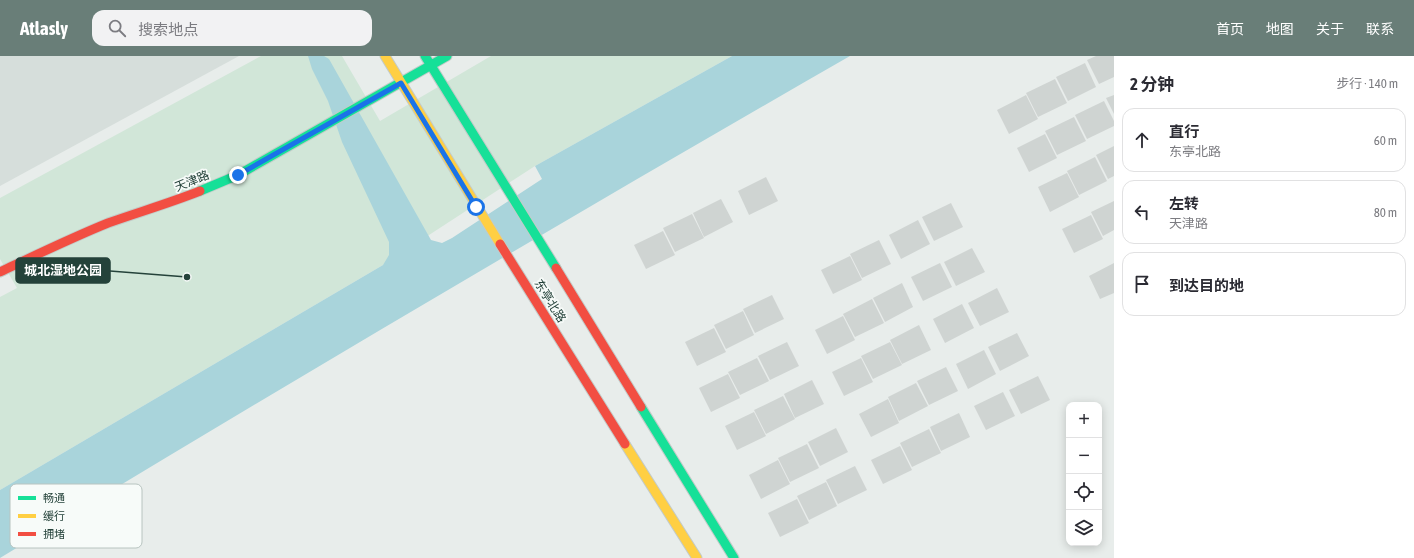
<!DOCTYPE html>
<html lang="zh">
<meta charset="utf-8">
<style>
:root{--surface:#fff;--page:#f2f2f3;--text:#2b2b33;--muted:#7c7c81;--line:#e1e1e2;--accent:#697e78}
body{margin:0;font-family:"Asap Condensed","Noto Sans SC",sans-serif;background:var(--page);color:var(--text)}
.controls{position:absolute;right:12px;bottom:12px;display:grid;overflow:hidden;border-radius:8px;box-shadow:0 2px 10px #0003}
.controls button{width:36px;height:36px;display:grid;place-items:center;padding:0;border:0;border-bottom:1px solid var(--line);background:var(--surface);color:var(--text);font:20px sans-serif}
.stop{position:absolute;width:12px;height:12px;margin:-9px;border:3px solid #1a73e8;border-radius:50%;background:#fff}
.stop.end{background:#1a73e8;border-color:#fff;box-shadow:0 1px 4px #0008}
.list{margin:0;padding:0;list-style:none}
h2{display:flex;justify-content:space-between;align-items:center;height:52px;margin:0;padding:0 16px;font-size:17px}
h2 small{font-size:13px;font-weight:400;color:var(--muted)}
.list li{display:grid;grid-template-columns:26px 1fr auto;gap:12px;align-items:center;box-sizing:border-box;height:64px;margin:0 8px 8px;padding:0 8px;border:1px solid var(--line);border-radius:12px}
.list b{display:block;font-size:15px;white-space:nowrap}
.list p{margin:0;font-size:13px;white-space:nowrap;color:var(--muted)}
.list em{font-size:13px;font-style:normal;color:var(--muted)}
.icon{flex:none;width:22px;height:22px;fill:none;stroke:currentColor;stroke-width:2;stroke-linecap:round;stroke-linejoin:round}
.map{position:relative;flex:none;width:1114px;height:502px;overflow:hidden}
header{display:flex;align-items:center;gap:24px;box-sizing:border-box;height:56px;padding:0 20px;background:var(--accent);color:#fff}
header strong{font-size:19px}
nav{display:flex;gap:22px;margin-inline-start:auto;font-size:14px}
.search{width:280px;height:36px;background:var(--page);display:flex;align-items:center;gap:10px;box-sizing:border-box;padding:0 14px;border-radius:12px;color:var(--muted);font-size:15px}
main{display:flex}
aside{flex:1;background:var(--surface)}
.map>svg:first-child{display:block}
.built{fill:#d6dedb}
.green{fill:#d1e6d8}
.water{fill:#a9d4db}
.building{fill:#cfd4d2}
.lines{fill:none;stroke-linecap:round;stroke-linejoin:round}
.fast-casing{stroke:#c3cbc8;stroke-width:11}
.slow-casing{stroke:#c3cbc8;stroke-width:11}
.jam-casing{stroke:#c3cbc8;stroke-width:11}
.fast{stroke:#16e098;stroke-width:9}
.slow{stroke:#ffcf43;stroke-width:9}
.jam{stroke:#f24e42;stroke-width:9}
.route{stroke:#1a73e8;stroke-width:5}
.labels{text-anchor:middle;stroke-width:3.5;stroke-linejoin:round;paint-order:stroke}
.street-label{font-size:12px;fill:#24423a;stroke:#f7fbf9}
.key{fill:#f7fbf9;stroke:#b8c4c0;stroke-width:1}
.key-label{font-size:11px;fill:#24423a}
.leader{fill:none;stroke:#24423a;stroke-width:1.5}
.callout-dot{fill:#24423a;stroke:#f7fbf9;stroke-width:1.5}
.callout{fill:#24423a;stroke:#24423a;stroke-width:1.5}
.callout-label{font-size:13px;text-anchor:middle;font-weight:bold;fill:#fff}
</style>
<header>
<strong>Atlasly</strong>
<div class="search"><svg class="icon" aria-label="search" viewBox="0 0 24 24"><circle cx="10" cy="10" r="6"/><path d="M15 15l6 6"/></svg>搜索地点</div>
<nav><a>首页</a><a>地图</a><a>关于</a><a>联系</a></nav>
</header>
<main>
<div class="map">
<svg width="1114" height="502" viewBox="0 0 1114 502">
<rect width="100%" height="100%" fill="#e8edeb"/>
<!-- built -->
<polygon class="built" points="0,0 239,0 0,130"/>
<!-- green -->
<polygon class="green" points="261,0 342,0 380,65 491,0 732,0 535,110 383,209 0,434 0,241 17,232 0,203 0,142"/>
<!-- water -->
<path class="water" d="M 308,0 L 324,0 L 329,3 L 431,184 L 442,187 L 452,182 L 542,123 L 535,110 L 732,0 L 850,0 C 565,164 281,331 0,502 L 0,434 L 383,209 L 389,199 L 389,186 L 342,86 L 328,45 L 312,13 Z"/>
<!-- building -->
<g class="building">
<polygon points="1096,0 1114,0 1114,21 1099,28 1087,4"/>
<polygon points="1085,7 1096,31 1068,45 1056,21"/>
<polygon points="1055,23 1067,47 1038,61 1026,37"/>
<polygon points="1026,39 1038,63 1009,78 997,54"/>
<polygon points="1114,39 1114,58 1106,42"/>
<polygon points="1104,45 1114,65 1114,70 1087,83 1075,59"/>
<polygon points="1074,61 1086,85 1057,99 1045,75"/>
<polygon points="1045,78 1057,102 1029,116 1017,92"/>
<polygon points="1114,90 1114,120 1108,123 1096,99"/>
<polygon points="1095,101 1107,125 1079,139 1067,115"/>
<polygon points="1067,117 1079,141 1050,156 1038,131"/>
<polygon points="766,121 778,145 749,159 738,135"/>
<polygon points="721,143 733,166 704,181 693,157"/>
<polygon points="1114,145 1114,174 1103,180 1091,156"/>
<polygon points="951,147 963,171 934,185 922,161"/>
<polygon points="692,158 704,182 675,196 663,172"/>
<polygon points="1091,159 1103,183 1074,197 1062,173"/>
<polygon points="918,164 930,188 901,203 889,179"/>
<polygon points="663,175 675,199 646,213 634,189"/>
<polygon points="879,184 891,208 862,222 850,198"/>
<polygon points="972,192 985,216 956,230 944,206"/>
<polygon points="850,200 862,224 833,238 821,214"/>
<polygon points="940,207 952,231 923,245 911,221"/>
<polygon points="1114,207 1114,237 1100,243 1089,220"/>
<polygon points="902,227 913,251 885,266 873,242"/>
<polygon points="997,232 1009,256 980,270 968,247"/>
<polygon points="772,239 784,263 755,277 743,253"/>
<polygon points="872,243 884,267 855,281 843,258"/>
<polygon points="962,248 974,272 945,287 933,263"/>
<polygon points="743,255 754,279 726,293 714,269"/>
<polygon points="843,260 855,284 827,298 815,274"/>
<polygon points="919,269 931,294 902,308 890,284"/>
<polygon points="714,272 726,296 697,310 685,286"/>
<polygon points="1017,277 1029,300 1000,315 988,291"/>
<polygon points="787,286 799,310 770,324 758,300"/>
<polygon points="890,286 902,309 873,323 861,300"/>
<polygon points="984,294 996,318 968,333 956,308"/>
<polygon points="757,302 769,325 740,339 728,316"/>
<polygon points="861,302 873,326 844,340 832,316"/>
<polygon points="946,311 958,335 929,349 917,325"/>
<polygon points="728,318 740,342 711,356 699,332"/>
<polygon points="1038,320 1050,344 1021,358 1009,334"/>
<polygon points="812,324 824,348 795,362 784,338"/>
<polygon points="916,327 928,350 899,365 888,341"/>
<polygon points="1003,336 1015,360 986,374 974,350"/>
<polygon points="783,340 795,363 766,378 754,354"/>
<polygon points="888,343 899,367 871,381 859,358"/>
<polygon points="754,356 766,380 737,394 725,370"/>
<polygon points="959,357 970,381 941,395 930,371"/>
<polygon points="836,372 848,396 820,410 808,386"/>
<polygon points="929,373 941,397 912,411 900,387"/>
<polygon points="807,388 819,412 790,426 778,402"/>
<polygon points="900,390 912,414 883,428 871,404"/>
<polygon points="778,404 790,428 761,443 749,419"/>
<polygon points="855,410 867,434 838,448 826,424"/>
<polygon points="826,426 837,450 809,464 797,440"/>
<polygon points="797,443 809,467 780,481 768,457"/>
</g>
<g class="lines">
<defs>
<g id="fast">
<polyline points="425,0 556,212"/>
<polyline points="200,135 238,119 447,0"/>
<polyline points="641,351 734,502"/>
</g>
<g id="slow">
<polyline points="385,0 500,188"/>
<polyline points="625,388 697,502"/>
</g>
<g id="jam">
<polyline points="500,188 625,388"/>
<polyline points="556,212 641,351"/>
<path d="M 0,216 C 36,199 71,182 108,167 C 139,156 170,147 200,135"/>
</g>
</defs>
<!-- fast casing -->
<use href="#fast" class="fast-casing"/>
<!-- slow casing -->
<use href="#slow" class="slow-casing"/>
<!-- jam casing -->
<use href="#jam" class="jam-casing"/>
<!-- fast -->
<use href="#fast" class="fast"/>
<!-- slow -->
<use href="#slow" class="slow"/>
<!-- jam -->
<use href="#jam" class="jam"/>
</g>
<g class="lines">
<!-- route -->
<polyline class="route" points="238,119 401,27 476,151"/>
</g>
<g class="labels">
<!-- street labels -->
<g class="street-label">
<text transform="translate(192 125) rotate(-22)" y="4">天津路</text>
<text transform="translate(550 245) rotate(58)" y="4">东亭北路</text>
</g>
</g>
<!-- legend -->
<rect x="10" y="428" width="132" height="64" rx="6" class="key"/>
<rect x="18" y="440" width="18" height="4" fill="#16e098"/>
<rect x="18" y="458" width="18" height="4" fill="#ffcf43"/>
<rect x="18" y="476" width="18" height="4" fill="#f24e42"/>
<g class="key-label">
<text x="43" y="446">畅通</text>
<text x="43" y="464">缓行</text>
<text x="43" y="482">拥堵</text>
</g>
<!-- callouts -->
<path class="leader" d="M187 221L110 215"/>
<circle class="callout-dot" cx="187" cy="221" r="4"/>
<rect class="callout" x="16" y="202" width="94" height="25" rx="4"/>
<g class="callout-label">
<text x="63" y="219">城北湿地公园</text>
</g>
</svg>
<div class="controls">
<button>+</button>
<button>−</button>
<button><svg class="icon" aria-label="locate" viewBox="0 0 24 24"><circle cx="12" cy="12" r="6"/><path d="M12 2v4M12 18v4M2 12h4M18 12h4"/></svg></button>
<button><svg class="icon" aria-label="layers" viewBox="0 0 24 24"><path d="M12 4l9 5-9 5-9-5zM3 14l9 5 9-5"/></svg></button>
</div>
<div class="stop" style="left:476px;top:151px"></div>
<div class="stop end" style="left:238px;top:119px"></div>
</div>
<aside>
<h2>2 分钟<small>步行 · 140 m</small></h2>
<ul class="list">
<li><svg class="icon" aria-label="ahead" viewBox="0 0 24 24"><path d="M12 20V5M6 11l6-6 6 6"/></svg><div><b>直行</b><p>东亭北路</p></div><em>60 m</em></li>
<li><svg class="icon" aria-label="left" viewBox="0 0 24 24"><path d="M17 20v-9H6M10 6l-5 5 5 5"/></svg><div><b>左转</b><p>天津路</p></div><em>80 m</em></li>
<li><svg class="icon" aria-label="arrive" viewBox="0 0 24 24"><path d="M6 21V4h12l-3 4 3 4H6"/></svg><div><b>到达目的地</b></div></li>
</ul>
</aside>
</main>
